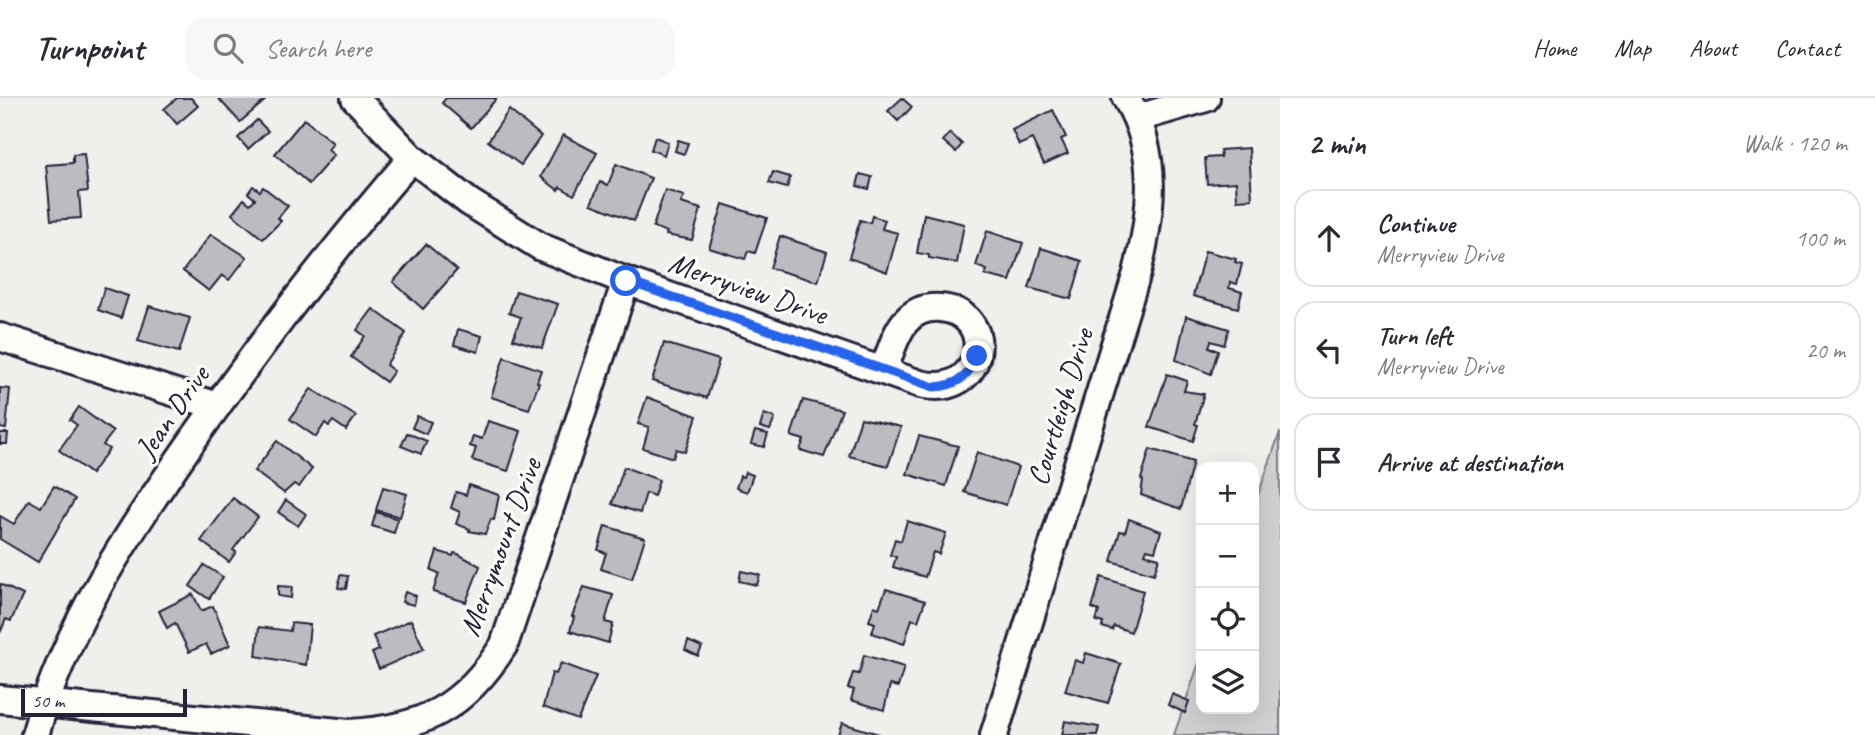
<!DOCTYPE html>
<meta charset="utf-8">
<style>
:root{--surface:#fff;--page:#f7f7f7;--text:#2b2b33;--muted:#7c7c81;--line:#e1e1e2}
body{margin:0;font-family:Caveat,sans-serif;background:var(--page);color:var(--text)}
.controls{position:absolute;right:21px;bottom:21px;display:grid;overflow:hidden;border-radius:14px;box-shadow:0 7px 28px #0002}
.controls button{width:63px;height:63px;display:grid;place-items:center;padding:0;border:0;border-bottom:2px solid var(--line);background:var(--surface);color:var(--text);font:35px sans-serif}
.scale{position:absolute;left:21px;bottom:18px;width:166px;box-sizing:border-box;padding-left:7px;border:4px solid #22223b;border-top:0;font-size:19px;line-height:24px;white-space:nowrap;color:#22223b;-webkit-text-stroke:5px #fdfcf7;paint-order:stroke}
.stop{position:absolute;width:21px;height:21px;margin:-16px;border:5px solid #2563eb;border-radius:50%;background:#fff}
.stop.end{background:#2563eb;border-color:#fff;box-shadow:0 2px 7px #0008}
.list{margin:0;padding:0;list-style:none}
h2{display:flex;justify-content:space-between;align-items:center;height:91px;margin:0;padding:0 28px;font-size:30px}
h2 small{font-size:23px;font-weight:400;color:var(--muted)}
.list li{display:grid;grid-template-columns:46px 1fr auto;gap:21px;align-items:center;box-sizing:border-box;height:98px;margin:0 14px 14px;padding:0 14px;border:2px solid var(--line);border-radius:21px}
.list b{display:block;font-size:26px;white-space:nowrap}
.list p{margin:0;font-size:23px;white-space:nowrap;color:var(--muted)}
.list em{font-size:23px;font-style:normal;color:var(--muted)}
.icon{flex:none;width:38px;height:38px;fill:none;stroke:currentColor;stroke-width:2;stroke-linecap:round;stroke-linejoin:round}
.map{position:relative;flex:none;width:1280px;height:637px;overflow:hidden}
header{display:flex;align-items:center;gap:42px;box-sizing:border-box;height:98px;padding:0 35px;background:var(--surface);border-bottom:2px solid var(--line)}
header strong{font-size:33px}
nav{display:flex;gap:38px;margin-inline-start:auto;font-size:24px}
.search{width:490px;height:63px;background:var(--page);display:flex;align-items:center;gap:18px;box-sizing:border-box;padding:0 24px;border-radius:21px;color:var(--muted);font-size:26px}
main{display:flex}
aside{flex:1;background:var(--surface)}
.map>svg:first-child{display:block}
.green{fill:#d2d1d1;stroke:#7a7a86;stroke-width:2}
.building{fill:#bcbcc0;stroke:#22223b;stroke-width:2}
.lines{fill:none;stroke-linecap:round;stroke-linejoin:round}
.minor-casing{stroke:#22223b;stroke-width:32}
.minor{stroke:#fdfcf7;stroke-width:26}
.route{stroke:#2563eb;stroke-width:9}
.labels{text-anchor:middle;stroke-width:6;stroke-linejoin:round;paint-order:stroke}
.street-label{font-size:30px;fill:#22223b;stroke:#fdfcf7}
</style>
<header>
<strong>Turnpoint</strong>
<div class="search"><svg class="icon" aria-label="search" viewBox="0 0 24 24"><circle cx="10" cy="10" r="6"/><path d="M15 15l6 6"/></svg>Search here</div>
<nav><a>Home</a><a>Map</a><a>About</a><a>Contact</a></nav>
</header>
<main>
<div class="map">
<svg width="1280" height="637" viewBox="0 0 1280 637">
<rect width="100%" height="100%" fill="#f0efec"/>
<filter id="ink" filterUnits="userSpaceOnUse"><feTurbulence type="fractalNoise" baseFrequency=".0143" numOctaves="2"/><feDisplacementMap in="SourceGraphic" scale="14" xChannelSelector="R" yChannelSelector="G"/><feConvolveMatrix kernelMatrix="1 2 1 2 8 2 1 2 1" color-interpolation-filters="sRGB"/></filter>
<g filter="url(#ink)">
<!-- green -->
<polygon class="green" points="1280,334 1280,637 1174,637 1201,559 1201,611 1254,611 1254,409"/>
<!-- building -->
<g class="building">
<polygon points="177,0 191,0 198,8 177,26 164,11"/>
<polygon points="218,0 268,0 240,24"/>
<polygon points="446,0 497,0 471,30 442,5"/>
<polygon points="902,0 912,9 898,23 888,13"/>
<polygon points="509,12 541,38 521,67 488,43"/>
<polygon points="1053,12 1066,39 1061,41 1068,55 1044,66 1032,41 1019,47 1012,32"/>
<polygon points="304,21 333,45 328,52 334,57 309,86 275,56"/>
<polygon points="257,22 268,33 248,51 238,40"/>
<polygon points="950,35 962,46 956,54 943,43"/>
<polygon points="563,37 597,55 574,97 560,89 558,92 541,79"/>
<polygon points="655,39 668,44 664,57 651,52"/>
<polygon points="678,42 688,45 684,56 675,53"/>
<polygon points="1249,50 1252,101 1237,102 1236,84 1207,86 1205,60 1221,59 1220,52"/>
<polygon points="84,56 88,93 79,94 81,120 51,122 46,67 73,65 73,57"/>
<polygon points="616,66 651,80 634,123 591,106 600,84 608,87"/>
<polygon points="773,74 790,79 787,90 769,85"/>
<polygon points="860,76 872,79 869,91 857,88"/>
<polygon points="253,88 260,93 263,89 288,108 278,120 281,123 263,141 232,116 244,101 250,106 255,101 248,95"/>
<polygon points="665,92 684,98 681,105 701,111 692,142 666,137 667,134 653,129"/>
<polygon points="723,106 767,120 755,155 748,153 745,161 709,150"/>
<polygon points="924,116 964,126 957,165 929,160 929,157 917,155"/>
<polygon points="872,118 885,122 882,131 898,135 887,174 849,160 860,122 870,125"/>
<polygon points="987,133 1023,145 1010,183 985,177 987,172 976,168"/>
<polygon points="211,136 247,159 229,182 222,177 209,193 183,173"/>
<polygon points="780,138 827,154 818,184 770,170"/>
<polygon points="426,146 457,172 423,211 393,184"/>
<polygon points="1041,150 1082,163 1071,201 1029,190"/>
<polygon points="1205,153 1236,161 1235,164 1242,166 1237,186 1230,184 1229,190 1242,194 1238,210 1193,198"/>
<polygon points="104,190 128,198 121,220 98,212"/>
<polygon points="516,193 558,206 542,250 513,241 521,219 509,215"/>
<polygon points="149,208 190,220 179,254 138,243"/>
<polygon points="373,211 406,235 386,267 394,273 386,284 351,259 365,238 357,232"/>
<polygon points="1186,218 1229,231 1224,247 1211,243 1209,249 1218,253 1211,276 1176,262"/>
<polygon points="458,231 482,238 478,254 454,247"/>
<polygon points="664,245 719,262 707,300 652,283"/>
<polygon points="504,259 541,272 537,284 539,285 529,311 491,299"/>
<polygon points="1167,276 1187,283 1184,293 1204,296 1195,326 1198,327 1193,343 1149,329"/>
<polygon points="0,290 10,291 6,331 0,330"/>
<polygon points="311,291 356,318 346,332 333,323 329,328 325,325 316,339 290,321"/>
<polygon points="647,299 697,318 685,354 676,351 673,360 643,350 649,329 638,326"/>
<polygon points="803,302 842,312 824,359 800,352 804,342 791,338"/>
<polygon points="79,309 113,334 103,347 109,351 91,376 59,352 77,327 70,322"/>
<polygon points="764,316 775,320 770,332 760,329"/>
<polygon points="417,318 431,324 426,336 412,330"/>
<polygon points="861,320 901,329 888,368 849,358"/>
<polygon points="488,323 521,333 508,373 472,362 476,350 470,348 473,338 482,341"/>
<polygon points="755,333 768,336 764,349 751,346"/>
<polygon points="0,335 8,335 7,346 0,346"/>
<polygon points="407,335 427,343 421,356 401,348"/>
<polygon points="919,338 958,348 946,388 907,376"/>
<polygon points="277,343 312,371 299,389 294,386 284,395 254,373"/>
<polygon points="1150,351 1193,364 1181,411 1141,397 1143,382 1141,381"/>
<polygon points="977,354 1018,369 1006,407 964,394"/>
<polygon points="624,369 659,382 654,398 646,395 640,415 612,406"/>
<polygon points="745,374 753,377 747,394 736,390 740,378 743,379"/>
<polygon points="469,387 499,397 494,422 491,421 485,436 469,433 470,431 456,426 460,414 451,410 456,394 466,397"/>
<polygon points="54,388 75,401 38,464 0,441 0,418 14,426 29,402 41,409"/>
<polygon points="383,389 407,396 400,419 376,412"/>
<polygon points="233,400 258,419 233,452 236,454 229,464 201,443"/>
<polygon points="286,402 306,416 298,428 278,414"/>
<polygon points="376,414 398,421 394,435 372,428"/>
<polygon points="1129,421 1161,433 1155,453 1147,451 1145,456 1159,460 1154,476 1111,463 1120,433 1125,434"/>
<polygon points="907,423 946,435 939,456 933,454 925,479 893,469 896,459 890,457 895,441 901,443"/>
<polygon points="605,428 645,440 632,481 601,471 606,455 598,452"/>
<polygon points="437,453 453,458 454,455 458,456 480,468 466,504 433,494 439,475 431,472"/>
<polygon points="204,467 223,479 209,501 190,488"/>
<polygon points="741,473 760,477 757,487 739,483"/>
<polygon points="340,477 348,478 346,491 338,490"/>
<polygon points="1101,479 1143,493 1131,534 1114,528 1112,532 1102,529 1103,525 1096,523 1099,513 1092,510"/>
<polygon points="0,486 23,497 11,523 6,521 0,535"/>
<polygon points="278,488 292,489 291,500 278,498"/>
<polygon points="584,489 613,497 605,524 613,526 608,545 570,533 574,519 572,518"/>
<polygon points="886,491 925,503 918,523 912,521 904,546 872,535 875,525 869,523 874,508 879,510"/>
<polygon points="405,494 416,498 414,507 402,504"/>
<polygon points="193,496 201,513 213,508 230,547 211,556 206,546 189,554 175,525 167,530 159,513"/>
<polygon points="411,522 424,551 379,571 372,555 379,552 373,538"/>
<polygon points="291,525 310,527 306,567 256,558 259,529 290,533"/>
<polygon points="688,543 702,549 698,558 685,552"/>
<polygon points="1086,555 1121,566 1108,605 1065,593 1075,562 1083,565"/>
<polygon points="864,557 904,569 898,589 890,587 884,612 851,602 854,592 848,590 853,575 859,576"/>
<polygon points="561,565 596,578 578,622 543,609 552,575 556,576"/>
<polygon points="1172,596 1189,603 1185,615 1168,607"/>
<polygon points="1065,623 1099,629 1097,637 1062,637"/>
<polygon points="842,625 882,637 838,637"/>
</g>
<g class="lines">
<defs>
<g id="minor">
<path d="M 355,0 L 412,60 L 469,104 L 541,149 L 626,183 L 920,286 C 987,302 998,214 940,210 C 927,209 915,213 906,223 C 895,235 890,257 883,272"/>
<polyline points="1138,20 1206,0"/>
<polyline points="0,239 217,308"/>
<path d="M 0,601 L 349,635 C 423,631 464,610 504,547 L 626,183"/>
<path d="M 35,637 C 67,524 131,431 197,336 C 265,240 335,148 412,60"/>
<path d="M 994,637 L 1137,175 C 1152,115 1160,56 1126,0"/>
</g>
</defs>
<!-- minor casing -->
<use href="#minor" class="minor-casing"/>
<!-- minor -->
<use href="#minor" class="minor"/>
</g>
</g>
<g class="lines" filter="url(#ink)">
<!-- route -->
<path class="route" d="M 626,183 L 934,289 C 956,288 969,279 977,258"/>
</g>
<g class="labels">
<!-- street labels -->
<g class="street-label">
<text transform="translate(748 190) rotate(19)" y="10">Merryview Drive</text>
<text transform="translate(1060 309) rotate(-73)" y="10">Courtleigh Drive</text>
<text transform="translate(172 314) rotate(-55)" y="10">Jean Drive</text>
<text transform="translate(500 449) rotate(-70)" y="10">Merrymount Drive</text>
</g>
</g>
</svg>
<div class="controls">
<button>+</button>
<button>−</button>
<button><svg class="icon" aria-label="locate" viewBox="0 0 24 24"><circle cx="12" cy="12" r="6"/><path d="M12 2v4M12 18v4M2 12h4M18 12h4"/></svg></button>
<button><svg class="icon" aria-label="layers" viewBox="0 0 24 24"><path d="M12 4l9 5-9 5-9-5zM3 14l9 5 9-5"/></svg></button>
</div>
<div class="scale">50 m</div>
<div class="stop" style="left:626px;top:183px"></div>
<div class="stop end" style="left:977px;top:258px"></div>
</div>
<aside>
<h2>2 min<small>Walk · 120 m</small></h2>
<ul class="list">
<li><svg class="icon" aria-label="ahead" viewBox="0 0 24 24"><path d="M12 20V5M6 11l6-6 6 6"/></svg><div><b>Continue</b><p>Merryview Drive</p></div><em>100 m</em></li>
<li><svg class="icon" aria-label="left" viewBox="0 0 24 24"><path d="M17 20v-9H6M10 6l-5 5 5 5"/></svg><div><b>Turn left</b><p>Merryview Drive</p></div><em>20 m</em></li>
<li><svg class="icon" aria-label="arrive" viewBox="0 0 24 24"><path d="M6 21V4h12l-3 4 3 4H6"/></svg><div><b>Arrive at destination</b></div></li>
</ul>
</aside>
</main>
